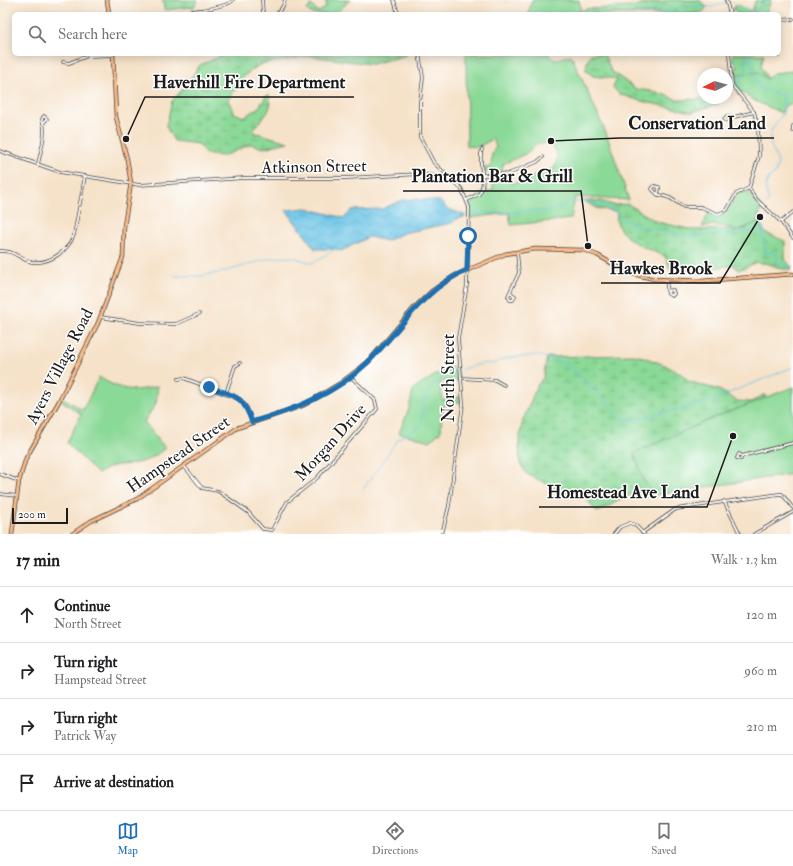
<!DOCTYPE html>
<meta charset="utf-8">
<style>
:root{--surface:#fff;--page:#f2f2f2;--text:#202124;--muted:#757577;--line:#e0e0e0;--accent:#1f6fb2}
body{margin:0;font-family:"IM FELL Double Pica",serif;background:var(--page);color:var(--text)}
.compass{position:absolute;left:697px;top:68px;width:36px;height:36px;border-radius:50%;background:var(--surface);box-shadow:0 2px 10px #0003;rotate:265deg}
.scale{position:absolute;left:12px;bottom:10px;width:56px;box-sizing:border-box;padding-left:4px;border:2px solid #1c1c1c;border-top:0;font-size:11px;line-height:14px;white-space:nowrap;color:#1c1c1c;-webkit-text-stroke:3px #fff;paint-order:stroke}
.stop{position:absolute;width:12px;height:12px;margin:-9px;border:3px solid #1f6fb2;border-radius:50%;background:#fff}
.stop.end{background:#1f6fb2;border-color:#fff;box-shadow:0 1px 4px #0008}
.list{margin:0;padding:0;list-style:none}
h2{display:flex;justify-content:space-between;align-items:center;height:52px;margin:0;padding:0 16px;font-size:17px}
h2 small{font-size:13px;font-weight:400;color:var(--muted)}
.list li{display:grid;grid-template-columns:26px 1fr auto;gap:12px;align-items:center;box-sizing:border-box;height:56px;padding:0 16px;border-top:1px solid var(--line)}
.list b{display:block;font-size:15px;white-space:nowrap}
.list p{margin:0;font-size:13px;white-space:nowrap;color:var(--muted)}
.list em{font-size:13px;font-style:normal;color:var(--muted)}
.icon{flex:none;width:22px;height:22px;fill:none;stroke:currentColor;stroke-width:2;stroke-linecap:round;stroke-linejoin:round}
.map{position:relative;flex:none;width:793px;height:534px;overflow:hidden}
.search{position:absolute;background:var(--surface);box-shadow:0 2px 10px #0003;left:12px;right:12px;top:12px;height:44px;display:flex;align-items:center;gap:10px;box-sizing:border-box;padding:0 14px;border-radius:6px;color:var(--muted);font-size:15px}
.sheet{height:276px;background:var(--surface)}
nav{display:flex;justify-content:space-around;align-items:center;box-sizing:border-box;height:56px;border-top:1px solid var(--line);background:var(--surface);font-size:11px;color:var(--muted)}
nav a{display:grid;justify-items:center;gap:2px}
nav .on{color:var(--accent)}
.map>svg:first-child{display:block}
.wetland{fill:url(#wetland-marsh);stroke:#547a5a}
.park{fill:#8bd997;stroke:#547a5a}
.water{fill:url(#water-waves);stroke:#427080}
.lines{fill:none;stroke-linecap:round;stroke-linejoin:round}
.stream{stroke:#67c3e5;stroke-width:1}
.minor-casing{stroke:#3d3a36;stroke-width:3.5}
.major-casing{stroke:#3d3a36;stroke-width:4.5}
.minor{stroke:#fff;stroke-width:2}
.major{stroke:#fabc8b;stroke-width:3}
.route{stroke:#1f6fb2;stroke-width:5}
.labels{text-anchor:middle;stroke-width:3;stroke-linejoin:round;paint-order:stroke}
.street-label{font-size:17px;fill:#1c1c1c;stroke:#fff}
.leader{fill:none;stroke:#1c1c1c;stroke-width:1.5}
.callout-dot{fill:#1c1c1c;stroke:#fff;stroke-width:1.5}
.callout-label{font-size:18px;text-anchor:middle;font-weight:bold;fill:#1c1c1c;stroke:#fff;stroke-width:3;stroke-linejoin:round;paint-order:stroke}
</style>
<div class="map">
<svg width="793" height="534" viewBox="0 0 793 534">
<defs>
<pattern id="wetland-marsh" width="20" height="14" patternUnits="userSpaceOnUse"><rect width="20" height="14" fill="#8bd997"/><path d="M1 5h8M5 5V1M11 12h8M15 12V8" fill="none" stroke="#77ba82"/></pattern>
<pattern id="water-waves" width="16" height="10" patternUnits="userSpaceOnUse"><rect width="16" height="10" fill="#67c3e5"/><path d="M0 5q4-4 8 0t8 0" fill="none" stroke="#59a7c4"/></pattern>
</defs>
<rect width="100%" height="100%" fill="#fff"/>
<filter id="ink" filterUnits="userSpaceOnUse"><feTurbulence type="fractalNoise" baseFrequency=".025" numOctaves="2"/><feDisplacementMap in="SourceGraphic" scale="8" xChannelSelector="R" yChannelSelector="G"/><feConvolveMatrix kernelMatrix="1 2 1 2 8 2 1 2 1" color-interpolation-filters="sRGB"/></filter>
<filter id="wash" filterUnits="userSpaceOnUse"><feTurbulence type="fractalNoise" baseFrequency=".012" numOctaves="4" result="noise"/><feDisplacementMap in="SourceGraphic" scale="16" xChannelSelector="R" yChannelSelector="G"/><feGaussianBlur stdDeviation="0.9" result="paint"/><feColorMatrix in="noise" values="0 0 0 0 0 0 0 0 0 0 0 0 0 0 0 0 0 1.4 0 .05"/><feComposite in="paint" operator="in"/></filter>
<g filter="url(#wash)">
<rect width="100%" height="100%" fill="#f6e2c9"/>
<!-- wetland -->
<g class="wetland">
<polygon points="163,0 198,0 194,7 164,10"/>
<polygon points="326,0 350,0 336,14 312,14 307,10 311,5 319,12 326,7"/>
<polygon points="669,0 699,0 707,7 701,14 575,14 586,9 631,7"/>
<polygon points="759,0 762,3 763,0 771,0 767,13 738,14 733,10 734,7 738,5 752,12 755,1"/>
<path d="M 226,54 L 406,54 L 407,55 L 371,64 L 310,56 L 261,64 L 245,75 L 228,100 L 234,113 L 244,117 L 259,107 L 266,96 L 269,95 C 275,114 259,117 253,132 L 288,142 L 263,148 L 251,144 L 224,156 L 206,154 L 199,144 L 174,141 L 166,126 L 172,101 L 182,90 L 200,65 Z"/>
<polygon points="591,54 604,54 611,71 636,89 657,92 678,100 721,98 718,104 692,112 641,101 619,94 613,87 617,79 593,76 586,70 587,62"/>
<path d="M 732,54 L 764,54 L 761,67 L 769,81 L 756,100 L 753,100 C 746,92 730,92 733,77 C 734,72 737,70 737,65 L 733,61 Z"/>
<path d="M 584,201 L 601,201 L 613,205 L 628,204 L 657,222 L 693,230 L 744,229 L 759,219 L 765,233 L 785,241 L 785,259 L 792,269 C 778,270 780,267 769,264 C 764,262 760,264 756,262 L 749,266 L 738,270 L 734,265 L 701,270 L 699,273 L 670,268 L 665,256 C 652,252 622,239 618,225 C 616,221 617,216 617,212 L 596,208 Z"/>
<polygon points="633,355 643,357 665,365 681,374 690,382 719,390 737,401 751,402 765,394 764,401 665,488 632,494 597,512 585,497 561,496 557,489 527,474 520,464 519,442 523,420 537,386 543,378 547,357"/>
</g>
<!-- park -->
<g class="park">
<polygon points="532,0 579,0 581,9 574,14 528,14"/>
<path d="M 466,54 L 549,54 L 554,60 L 571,55 L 606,133 L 629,200 L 575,197 L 571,219 L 511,225 L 509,213 L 470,218 L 470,201 L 479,196 L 483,191 L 493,191 L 493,176 L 509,176 L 512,184 C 526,179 539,173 554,169 C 559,158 559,149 547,143 L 538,144 L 525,154 L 503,164 L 502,172 L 483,172 L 483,168 L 491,167 L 492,154 L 496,147 L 493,139 L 478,147 L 467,146 Z"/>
<path d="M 793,71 L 793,103 L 785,106 L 781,113 C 764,104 737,97 732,76 L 758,72 L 767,79 L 773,73 Z"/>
<path d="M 748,191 L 762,207 C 757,212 760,219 756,223 L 734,232 L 733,228 L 714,225 L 702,227 L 709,212 C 728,223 729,204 737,194 Z"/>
<polygon points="457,366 459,380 440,382 443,401 449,398 461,397 461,402 451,402 442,407 441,431 430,441 399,433 409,409 413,390 443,370"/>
<path d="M 99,377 C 119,390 135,393 158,386 L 156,403 L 144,422 L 165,448 C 158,454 150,460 140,462 C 122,467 115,461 98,474 L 67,443 L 81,414 L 62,401 L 63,398 L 83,410 Z"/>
<polygon points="793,387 793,474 653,495 643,479 634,453 711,419"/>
</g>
<!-- water -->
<polygon class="water" points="415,199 440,201 448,209 465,215 465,217 456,219 452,223 403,233 386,241 369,237 341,251 336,249 315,249 286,210 306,208 344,218 352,210 382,209 403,200"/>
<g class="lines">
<!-- stream -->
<g class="stream">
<polyline points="733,3 754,12"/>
<polyline points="636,14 694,6 712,7 725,3"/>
<polyline points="752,14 762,6 765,0"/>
<polyline points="750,54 752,68 761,89 784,95 783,114 773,127 770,135 771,145 778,162 775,174 769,177 765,187 769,201 765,205"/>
<polyline points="735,86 746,71 746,57 750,56"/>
<polyline points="762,208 760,217 766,253 777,253 778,265 793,266"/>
<polyline points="471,214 554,210 567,203 584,201 609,207 617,212 621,218 634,225 687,236 712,235 763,230"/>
<polyline points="175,276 201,276 227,271 270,258 293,257 312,263 337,248"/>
<polyline points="462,369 485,363 493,364 507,358 537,355 566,363 626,421 702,404 793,367"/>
<path d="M 362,491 L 398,439 L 422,425 C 421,398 431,376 458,370"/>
</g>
</g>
</g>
<g filter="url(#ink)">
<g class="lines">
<defs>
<g id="minor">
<polyline points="262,0 263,14"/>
<polyline points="394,0 398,14"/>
<polyline points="726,0 730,14"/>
<path d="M 160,14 C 173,13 228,9 233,0"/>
<polyline points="277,14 283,6 285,0"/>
<polyline points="779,22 781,20 793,19"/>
<polyline points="419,54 423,77 420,102 420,137 434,163 461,188 469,207 467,285 458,338 463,404 449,506 442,534"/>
<polyline points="729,54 732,85 754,112 758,126 759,156 749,188 756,199 781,222 793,238"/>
<polyline points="773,54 778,56 780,53 779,51"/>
<polyline points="63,62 69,63 87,56 113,55"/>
<polyline points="730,118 728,121 724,119 727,116 730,118 754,112"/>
<polyline points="793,126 793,131"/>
<polyline points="0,151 60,172 139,185 244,178 346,178 420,174 448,178"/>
<path d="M 38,164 C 41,149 47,133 42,119 L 44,116 L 47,119 L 44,122"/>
<polyline points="482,175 508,174 537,162 543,157"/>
<polyline points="658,195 659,187 654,186 652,189 657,194 670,198 684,207 701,207 718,214 727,210 736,194 749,188"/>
<path d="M 467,200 L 479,194 C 488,182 477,163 482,149"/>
<polyline points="781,222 793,212"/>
<path d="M 0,251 C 15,250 20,260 32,262 C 50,264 68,251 74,235 L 85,176"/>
<polyline points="666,280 668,294 672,296 674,294 673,290 667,291"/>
<polyline points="510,292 515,296 513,300 510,300 508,296 518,275 519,273 517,252"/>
<polyline points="100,317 140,323 176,324 199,314"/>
<polyline points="461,378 495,380 504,385"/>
<polyline points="178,379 184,378 241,400 247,408 252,422"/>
<polyline points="226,393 235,366 240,363"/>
<polyline points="742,456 741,459 737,458 739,454 742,456 793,443"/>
<polyline points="184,466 202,488 218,491 248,512 263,529 272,530 287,502 317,478 377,409 375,400 350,376"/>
<polyline points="0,474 19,481"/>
<polyline points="0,494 17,496"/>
<polyline points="724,501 740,534"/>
<polyline points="642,533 676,509 779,494 782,494 793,508"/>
<polyline points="614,534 620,527 630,523 635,525 644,534"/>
<polyline points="754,534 793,512"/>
</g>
<g id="major">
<polyline points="107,0 109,14"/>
<polyline points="12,534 19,481 26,458 58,403 98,323 123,257 124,226 131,183 127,159 116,117 113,54"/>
<polyline points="72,534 91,521 137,499 237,428 304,405 339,384 368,362 414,308 433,290 454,276 505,254 535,249 583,250 597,255 629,273 654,279 702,281 793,274"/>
</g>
</defs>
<!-- minor casing -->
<use href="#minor" class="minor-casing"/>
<!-- major casing -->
<use href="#major" class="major-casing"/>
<!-- minor -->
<use href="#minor" class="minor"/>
<!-- major -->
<use href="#major" class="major"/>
</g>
</g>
<g class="lines" filter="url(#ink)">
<!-- route -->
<path class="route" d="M 209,387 C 235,396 242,394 252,422 C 293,410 336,394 367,363 C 402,329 421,290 467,270 L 468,236"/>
</g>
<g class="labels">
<!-- street labels -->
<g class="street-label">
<text transform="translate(314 166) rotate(-1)" y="6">Atkinson Street</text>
<text transform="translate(59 366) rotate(-63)" y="6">Ayers Village Road</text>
<text transform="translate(448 378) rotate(-90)" y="6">North Street</text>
<text transform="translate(330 442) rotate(-48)" y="6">Morgan Drive</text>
<text transform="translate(178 454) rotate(-35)" y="6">Hampstead Street</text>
</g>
</g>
<!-- callouts -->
<path class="leader" d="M126 139L145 97H354M551 141L620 138H774M588 246L581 191H403M760 217L720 283H601M733 436L707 507H539"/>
<g class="callout-dot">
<circle cx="126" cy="139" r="4"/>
<circle cx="551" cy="141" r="4"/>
<circle cx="588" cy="246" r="4"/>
<circle cx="760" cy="217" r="4"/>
<circle cx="733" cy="436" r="4"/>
</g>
<g class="callout-label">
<text x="249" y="88">Haverhill Fire Department</text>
<text x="697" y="129">Conservation Land</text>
<text x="492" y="182">Plantation Bar &amp; Grill</text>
<text x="661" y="274">Hawkes Brook</text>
<text x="623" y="498">Homestead Ave Land</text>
</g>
</svg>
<svg class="compass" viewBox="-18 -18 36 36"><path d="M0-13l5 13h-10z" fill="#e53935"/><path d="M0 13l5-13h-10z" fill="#757577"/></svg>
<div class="scale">200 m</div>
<div class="stop" style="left:468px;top:236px"></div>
<div class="stop end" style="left:209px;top:387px"></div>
<div class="search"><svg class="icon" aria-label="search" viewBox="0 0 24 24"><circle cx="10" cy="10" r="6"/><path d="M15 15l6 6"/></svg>Search here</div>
</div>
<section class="sheet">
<h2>17 min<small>Walk · 1.3 km</small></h2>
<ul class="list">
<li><svg class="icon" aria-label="ahead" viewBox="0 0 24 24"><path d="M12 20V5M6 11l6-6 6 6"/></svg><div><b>Continue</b><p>North Street</p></div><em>120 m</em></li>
<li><svg class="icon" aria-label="right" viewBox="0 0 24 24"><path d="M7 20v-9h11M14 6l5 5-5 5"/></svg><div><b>Turn right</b><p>Hampstead Street</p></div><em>960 m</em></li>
<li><svg class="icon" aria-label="right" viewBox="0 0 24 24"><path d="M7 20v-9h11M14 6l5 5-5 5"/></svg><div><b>Turn right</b><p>Patrick Way</p></div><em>210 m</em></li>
<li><svg class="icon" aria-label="arrive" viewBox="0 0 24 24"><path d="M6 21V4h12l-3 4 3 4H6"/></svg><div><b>Arrive at destination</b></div></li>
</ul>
</section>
<nav>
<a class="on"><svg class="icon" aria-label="map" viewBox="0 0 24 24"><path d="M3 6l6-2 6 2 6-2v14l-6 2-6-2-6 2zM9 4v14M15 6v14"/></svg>Map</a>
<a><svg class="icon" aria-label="directions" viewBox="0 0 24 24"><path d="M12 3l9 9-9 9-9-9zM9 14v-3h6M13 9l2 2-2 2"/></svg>Directions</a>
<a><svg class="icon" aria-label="saved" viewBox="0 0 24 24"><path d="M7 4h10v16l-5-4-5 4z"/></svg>Saved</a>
</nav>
